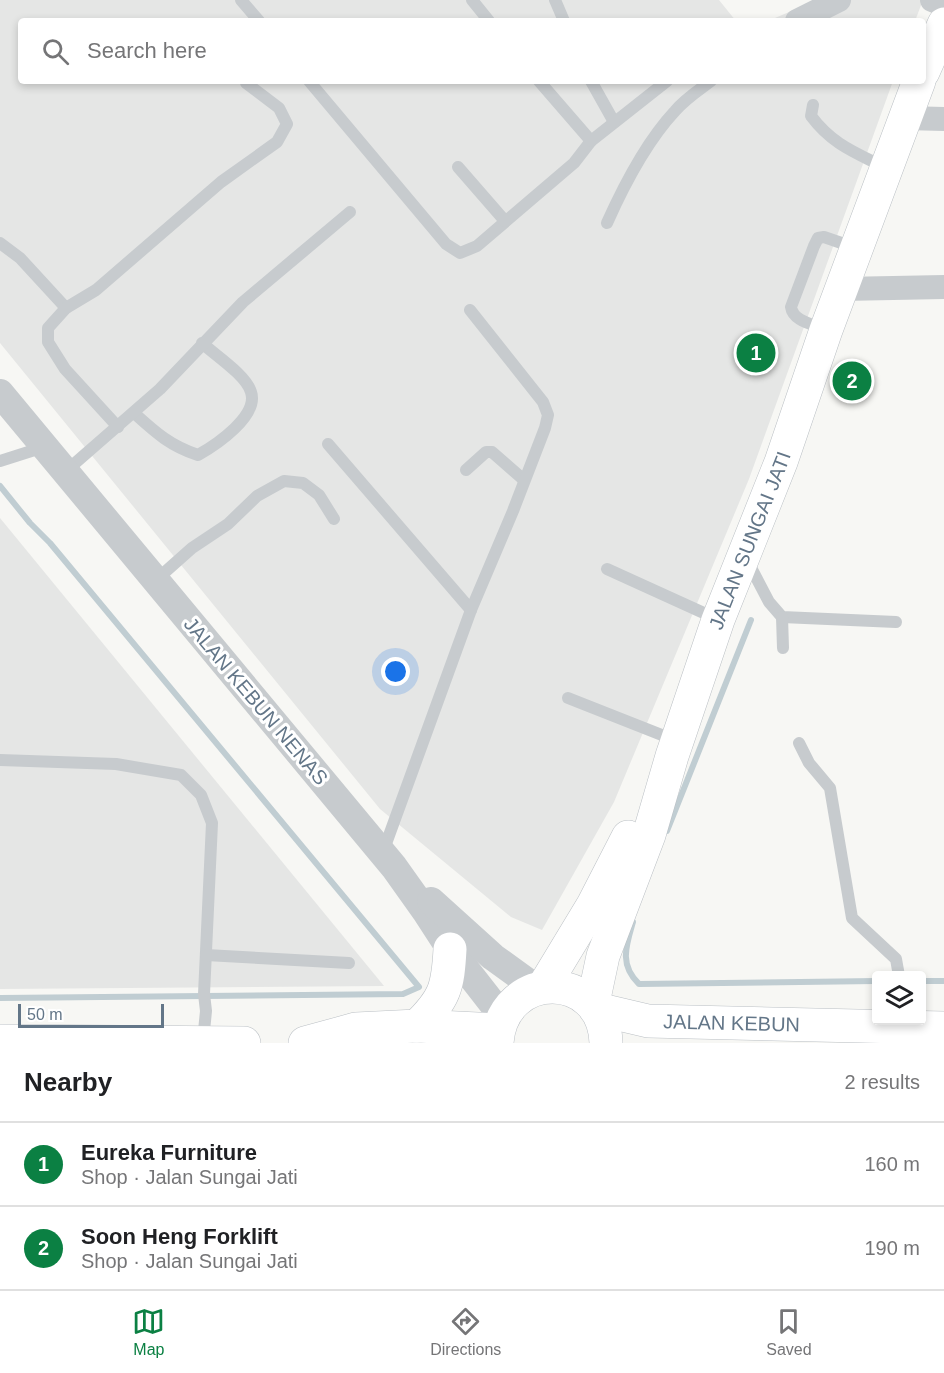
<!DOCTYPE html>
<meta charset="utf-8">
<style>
:root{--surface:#fff;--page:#f6f6f6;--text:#202124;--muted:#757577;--line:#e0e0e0;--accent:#0b8043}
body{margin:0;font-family:Helvetica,sans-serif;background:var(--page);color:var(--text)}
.controls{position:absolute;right:18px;bottom:18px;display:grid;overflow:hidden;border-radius:6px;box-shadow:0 3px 9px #0003}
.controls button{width:54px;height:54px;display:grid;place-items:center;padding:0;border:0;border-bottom:2px solid var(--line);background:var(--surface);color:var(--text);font:30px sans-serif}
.scale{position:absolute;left:18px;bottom:15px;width:146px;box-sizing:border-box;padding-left:6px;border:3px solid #637688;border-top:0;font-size:16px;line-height:21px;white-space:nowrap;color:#637688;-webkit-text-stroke:4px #fff;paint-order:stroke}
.you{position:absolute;left:396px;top:672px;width:21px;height:21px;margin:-15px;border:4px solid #fff;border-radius:50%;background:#1a73e8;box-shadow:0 0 0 9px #1a73e833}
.badge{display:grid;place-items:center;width:39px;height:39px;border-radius:50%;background:var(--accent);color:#fff;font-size:20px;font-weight:700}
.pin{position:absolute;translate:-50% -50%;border:3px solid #fff;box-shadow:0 2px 6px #0006}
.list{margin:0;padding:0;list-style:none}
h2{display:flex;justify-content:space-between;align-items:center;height:78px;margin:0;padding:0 24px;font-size:26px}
h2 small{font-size:20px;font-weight:400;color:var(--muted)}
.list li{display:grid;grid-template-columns:39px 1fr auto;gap:18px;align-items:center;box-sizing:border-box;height:84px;padding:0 24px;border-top:2px solid var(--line)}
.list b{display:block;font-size:22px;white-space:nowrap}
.list p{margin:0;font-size:20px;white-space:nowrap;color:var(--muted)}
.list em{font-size:20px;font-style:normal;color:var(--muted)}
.icon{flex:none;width:33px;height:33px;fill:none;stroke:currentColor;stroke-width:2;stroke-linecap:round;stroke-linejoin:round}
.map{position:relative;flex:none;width:944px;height:1043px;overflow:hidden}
.search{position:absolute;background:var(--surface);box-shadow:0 3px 9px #0003;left:18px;right:18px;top:18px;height:66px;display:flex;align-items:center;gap:15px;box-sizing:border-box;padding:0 21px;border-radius:6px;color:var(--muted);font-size:22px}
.sheet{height:246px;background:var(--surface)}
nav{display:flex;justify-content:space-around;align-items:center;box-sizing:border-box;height:84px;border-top:2px solid var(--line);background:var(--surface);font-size:16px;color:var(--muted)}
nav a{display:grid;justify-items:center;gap:3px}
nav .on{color:var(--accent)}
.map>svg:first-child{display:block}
.built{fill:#e5e6e5}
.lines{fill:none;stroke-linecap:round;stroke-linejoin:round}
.stream{stroke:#c0cdd2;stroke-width:6}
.secondary-casing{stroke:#bbc0c5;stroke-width:34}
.service{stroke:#c7cbce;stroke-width:12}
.minor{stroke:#c7cbce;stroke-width:24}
.tertiary{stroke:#c7cbce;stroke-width:28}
.secondary{stroke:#fff;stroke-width:33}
.labels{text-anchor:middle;stroke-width:6;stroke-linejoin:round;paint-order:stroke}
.street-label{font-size:20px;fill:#637688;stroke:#fff}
</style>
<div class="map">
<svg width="944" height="1043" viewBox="0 0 944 1043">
<rect width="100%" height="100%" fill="#f7f7f4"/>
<!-- built -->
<g class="built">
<polygon points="0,0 719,0 736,21 21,21 21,81 893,81 749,479 614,802 542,930 511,917 380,809 0,343"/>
<polygon points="817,0 923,0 915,21 768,21"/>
<polygon points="0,518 384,986 0,989"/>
</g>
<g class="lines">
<!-- stream -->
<g class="stream">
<polyline points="0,486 30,523 50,543 419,987 403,994 0,998"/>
<polyline points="667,831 751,620"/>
<path d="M 633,922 C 626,946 619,965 639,984 L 876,981"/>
<polyline points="922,981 944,981"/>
</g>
<defs>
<g id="secondary">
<polyline points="923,72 944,24"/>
<polyline points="544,986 593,905 628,837"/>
<path id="s1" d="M 593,1003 L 603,956 L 649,835 L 672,756 L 718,620 L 781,462 L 826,330 L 919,81"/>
<path id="s2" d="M 597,1009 L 648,1021 L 944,1028"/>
<path d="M 417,1026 C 445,999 448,987 450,949"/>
<polyline points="0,1041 244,1043"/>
<polyline points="305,1043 356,1029 417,1026 498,1030"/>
<path d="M 497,1043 C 502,968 604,969 606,1043"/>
</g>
</defs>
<!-- secondary casing -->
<use href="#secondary" class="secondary-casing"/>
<!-- service -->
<g class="service">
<polyline points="241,0 259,21"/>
<polyline points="472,0 489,21"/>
<polyline points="555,0 564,21"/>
<polyline points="309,81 446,244 460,253 477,246 574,163 591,141"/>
<polyline points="539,81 591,141 667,81"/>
<polyline points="591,81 614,122"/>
<path d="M 813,105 L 811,116 C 832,144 854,152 884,167"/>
<polyline points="458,167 505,221"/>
<path d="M 607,223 C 624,185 646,142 675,111 C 685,99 699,90 711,81"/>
<polyline points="0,243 20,258 66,308"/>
<path d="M 824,329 C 812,324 793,321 791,307 L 814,246 L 818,238 L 824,237 L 856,248"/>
<path d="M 134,413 C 155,432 170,446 198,455 C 216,445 259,416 251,392 C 246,375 215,355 202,343"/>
<polyline points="118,427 65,369 48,342 48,328 66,308 96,290 221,182 277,142 287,124 279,108 246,83"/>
<polyline points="328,444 471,610"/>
<polyline points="0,461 44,447"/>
<polyline points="466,470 486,452 492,452 524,480"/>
<polyline points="66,471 160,389 243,302 350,212"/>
<polyline points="747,560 769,602 782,617 896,622"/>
<polyline points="607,569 717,619"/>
<polyline points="156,580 192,548 228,524 257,496 284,481 303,483 319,495 334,519"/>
<polyline points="782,617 783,648"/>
<polyline points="568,698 677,741"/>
<polyline points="799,743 809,763 830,788 852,918 896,959 899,976"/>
<polyline points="0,760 116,764 181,775 201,795 212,823 204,994 206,1011 203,1041"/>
<polyline points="383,852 471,610 513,511 545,428 548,415 543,402 470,310"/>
<polyline points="206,955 349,963"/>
</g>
<!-- minor -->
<g class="minor">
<polyline points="932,0 944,5"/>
<polyline points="797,21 839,0"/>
<polyline points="905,118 944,119"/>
<polyline points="842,289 944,287"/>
</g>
<!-- tertiary -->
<g class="tertiary">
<polyline points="0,393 394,867 426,912 450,949 503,1017"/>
<polyline points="431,901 493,957 536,988"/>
</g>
<!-- secondary -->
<use href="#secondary" class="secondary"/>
</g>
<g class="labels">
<!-- street labels -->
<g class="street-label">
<text dy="7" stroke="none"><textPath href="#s1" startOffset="489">JALAN SUNGAI JATI</textPath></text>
<text transform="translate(256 701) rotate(50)" y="7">JALAN KEBUN NENAS</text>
<text dy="7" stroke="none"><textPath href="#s2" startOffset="136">JALAN KEBUN</textPath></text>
</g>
</g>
</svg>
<div class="controls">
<button><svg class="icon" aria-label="layers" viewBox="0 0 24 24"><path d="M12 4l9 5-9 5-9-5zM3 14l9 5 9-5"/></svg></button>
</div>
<div class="scale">50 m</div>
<div class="you"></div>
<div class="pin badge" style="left:756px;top:353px">1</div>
<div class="pin badge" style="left:852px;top:381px">2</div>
<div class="search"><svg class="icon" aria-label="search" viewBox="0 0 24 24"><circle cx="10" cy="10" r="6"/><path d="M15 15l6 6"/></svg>Search here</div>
</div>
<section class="sheet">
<h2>Nearby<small>2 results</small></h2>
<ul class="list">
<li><span class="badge">1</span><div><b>Eureka Furniture</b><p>Shop · Jalan Sungai Jati</p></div><em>160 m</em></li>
<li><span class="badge">2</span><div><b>Soon Heng Forklift</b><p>Shop · Jalan Sungai Jati</p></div><em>190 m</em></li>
</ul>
</section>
<nav>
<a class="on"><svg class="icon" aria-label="map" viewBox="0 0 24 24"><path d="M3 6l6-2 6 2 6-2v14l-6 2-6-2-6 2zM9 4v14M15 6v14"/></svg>Map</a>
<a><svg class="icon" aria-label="directions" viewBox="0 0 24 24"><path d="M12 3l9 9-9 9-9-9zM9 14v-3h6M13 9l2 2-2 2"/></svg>Directions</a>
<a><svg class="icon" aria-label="saved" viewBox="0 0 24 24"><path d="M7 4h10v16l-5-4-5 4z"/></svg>Saved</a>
</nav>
